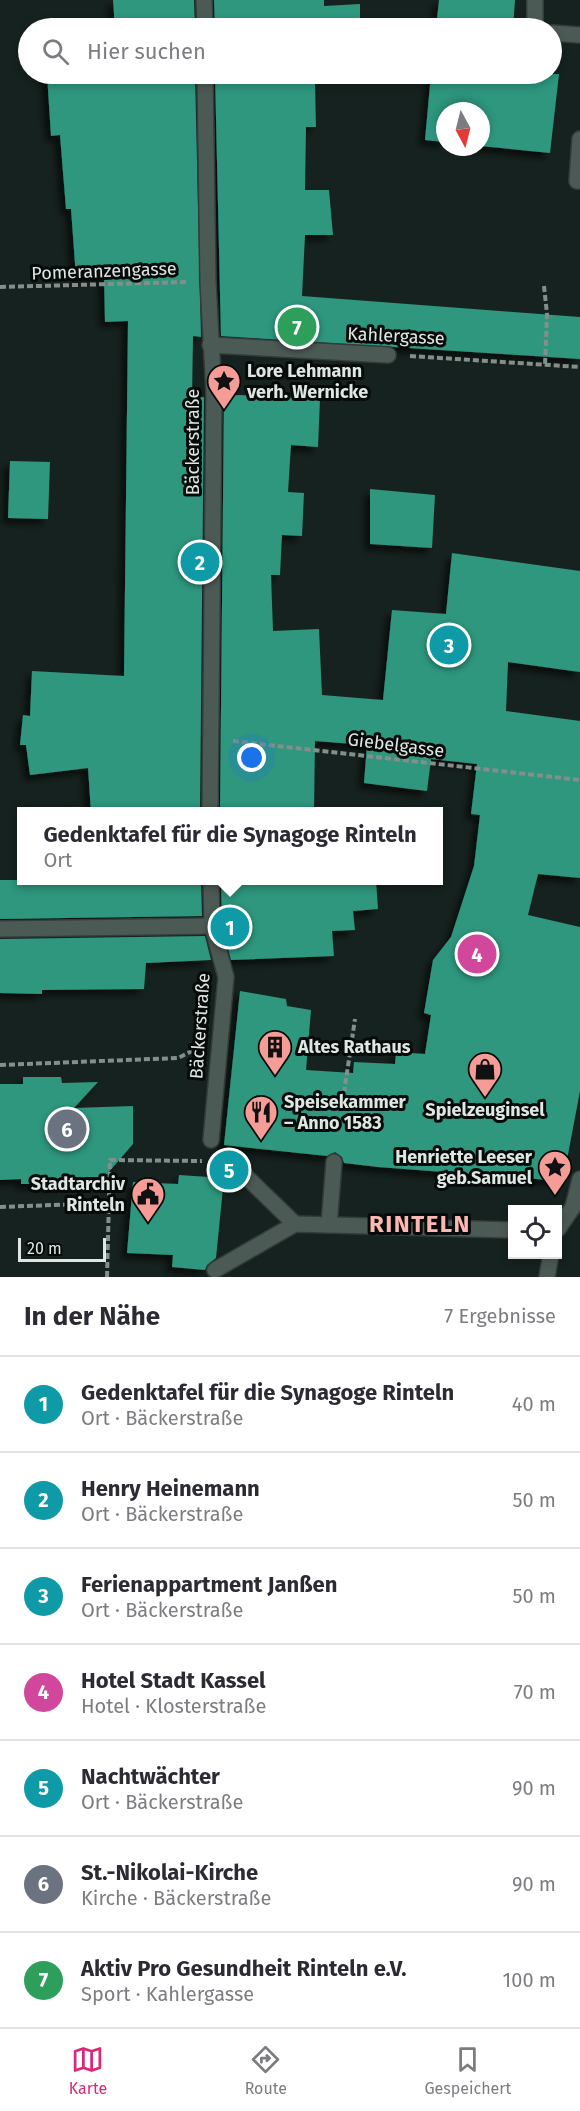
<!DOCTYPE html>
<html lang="de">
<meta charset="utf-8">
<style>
:root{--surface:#fff;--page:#f2f2f3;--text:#2b2b33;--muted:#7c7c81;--line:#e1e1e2;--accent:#db2777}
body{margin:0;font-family:"Fira Sans",sans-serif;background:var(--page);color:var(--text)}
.controls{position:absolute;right:18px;bottom:18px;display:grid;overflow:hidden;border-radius:0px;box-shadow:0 3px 9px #0003}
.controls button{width:54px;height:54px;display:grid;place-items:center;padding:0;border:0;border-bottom:2px solid var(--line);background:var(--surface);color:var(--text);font:30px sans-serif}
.compass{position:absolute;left:436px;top:102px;width:54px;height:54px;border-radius:50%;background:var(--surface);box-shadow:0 3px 9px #0003;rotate:173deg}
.scale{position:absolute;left:18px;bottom:15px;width:88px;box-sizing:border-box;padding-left:6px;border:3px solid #dfe7e4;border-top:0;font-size:16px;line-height:21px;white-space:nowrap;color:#dfe7e4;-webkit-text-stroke:4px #060a09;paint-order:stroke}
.you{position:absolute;left:252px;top:758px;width:21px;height:21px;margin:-15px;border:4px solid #fff;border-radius:50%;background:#1a73e8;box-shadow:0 0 0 9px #1a73e833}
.badge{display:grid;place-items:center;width:39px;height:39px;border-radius:50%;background:var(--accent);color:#fff;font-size:20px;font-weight:700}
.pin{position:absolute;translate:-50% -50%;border:3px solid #fff;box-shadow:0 2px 6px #0006}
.popup{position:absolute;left:17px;top:807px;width:426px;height:78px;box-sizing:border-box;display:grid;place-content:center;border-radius:0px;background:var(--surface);filter:drop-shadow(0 2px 4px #0005);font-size:20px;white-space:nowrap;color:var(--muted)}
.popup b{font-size:22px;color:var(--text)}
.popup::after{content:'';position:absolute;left:50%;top:100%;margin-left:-12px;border:12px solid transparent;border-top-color:var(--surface)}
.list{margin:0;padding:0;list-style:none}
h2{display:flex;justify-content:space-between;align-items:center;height:78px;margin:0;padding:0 24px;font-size:26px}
h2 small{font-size:20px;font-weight:400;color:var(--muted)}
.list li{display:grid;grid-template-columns:39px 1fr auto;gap:18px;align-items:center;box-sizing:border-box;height:96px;padding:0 24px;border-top:2px solid var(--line)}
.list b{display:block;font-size:22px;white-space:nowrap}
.list p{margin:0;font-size:20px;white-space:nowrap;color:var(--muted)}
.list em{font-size:20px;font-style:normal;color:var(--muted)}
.icon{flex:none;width:33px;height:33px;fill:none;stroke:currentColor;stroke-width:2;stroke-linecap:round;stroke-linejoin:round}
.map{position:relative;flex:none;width:580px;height:1277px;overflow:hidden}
.search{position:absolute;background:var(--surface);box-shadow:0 3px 9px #0003;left:18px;right:18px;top:18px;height:66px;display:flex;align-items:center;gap:15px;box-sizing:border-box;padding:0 21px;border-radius:33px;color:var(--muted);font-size:22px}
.sheet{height:750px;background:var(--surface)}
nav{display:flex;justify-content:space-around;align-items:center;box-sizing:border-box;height:84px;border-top:2px solid var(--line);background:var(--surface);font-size:16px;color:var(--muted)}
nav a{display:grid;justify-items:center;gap:3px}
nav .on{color:var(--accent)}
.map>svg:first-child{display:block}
.building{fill:#2d977e;filter:url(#shadow)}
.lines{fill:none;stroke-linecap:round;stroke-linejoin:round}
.service-casing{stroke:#333c39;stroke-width:18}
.pedestrian-casing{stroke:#333c39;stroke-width:18}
.minor-casing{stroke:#333c39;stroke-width:18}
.path{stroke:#848e8b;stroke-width:4;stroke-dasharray:6 3;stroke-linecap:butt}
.service{stroke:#4c5a56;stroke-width:15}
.pedestrian{stroke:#4c5a56;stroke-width:15}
.minor{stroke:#4c5a56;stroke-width:15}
.labels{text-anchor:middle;stroke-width:6;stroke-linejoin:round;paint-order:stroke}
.street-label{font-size:18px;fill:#dfe7e4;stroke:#060a09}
.poi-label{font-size:18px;font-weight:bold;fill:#dfe7e4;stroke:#060a09;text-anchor:start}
.district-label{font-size:24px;font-weight:bold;letter-spacing:1.5px;fill:#fbb7b2;stroke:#060a09}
</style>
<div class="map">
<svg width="580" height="1277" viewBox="0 0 580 1277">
<defs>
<filter id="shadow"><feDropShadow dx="-5.5" dy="5.5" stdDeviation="3" flood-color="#0009"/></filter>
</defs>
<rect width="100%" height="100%" fill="#16221f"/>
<!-- building -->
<g class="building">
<polygon points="113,0 194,0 195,28 115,28"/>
<polygon points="214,0 324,0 324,6 360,4 360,28 215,28"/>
<polygon points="439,0 515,0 513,28 436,28"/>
<polygon points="47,74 195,74 201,337 193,336 192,398 204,397 200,812 91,812 88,768 30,775 26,745 20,745 23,715 30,716 32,671 124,676 128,321 105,322 104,275 76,277 71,209 66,209 60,135 51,136"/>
<polygon points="215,74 295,74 296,83 315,84 316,127 306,127 305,190 329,190 333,235 305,235 302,296 580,317 580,359 221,336"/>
<polygon points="431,74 559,74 550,153 481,146 481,111 445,111 445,142 425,140"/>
<polygon points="240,395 320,399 318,447 291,445 288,492 304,493 302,536 282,535 280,575 271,575 273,631 319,629 322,695 383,700 392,610 446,614 452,553 580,571 580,672 508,662 506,711 580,721 580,878 538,874 528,915 580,927 580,1091 563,1181 378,1167 344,1163 342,1157 335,1152 327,1156 224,1145 240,991 286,999 287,1006 311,1010 306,1070 353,1073 354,1062 395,1064 396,1052 425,1054 431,1015 424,1013 433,960 451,937 474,866 480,815 471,814 477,764 431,759 427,791 364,783 367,745 315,741 314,812 220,812 224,396"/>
<polygon points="10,461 50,462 48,519 8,518"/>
<polygon points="370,489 435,495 432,548 370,544"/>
<polygon points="0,880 201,880 202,916 0,919"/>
<polygon points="221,880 376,880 378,909 353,911 355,930 332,931 334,956 231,960 222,925"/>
<polygon points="205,936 211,960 146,963 144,989 42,990 42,994 0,993 0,939"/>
<polygon points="23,1077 61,1077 62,1083 98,1082 74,1108 133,1106 133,1144 101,1181 95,1177 63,1178 64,1184 21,1184 21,1179 0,1180 0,1084 23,1084"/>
<polygon points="179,1175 224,1178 216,1258 207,1265 205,1270 172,1267 173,1255 127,1253 133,1182 178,1184"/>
</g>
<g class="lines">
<defs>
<g id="service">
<polyline points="535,28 535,0"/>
<polyline points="552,33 580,35"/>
<polyline points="580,139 577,181 580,181"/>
</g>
<g id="pedestrian">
<polyline points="231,1162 295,1224"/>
<polyline points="329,1225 334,1162"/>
<polyline points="558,1229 573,1207 580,1179"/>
<polyline points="215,1270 295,1224 512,1230"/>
<polyline points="547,1277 551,1254"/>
</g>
<g id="minor">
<polyline points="204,0 205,28"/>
<polyline points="205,74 208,282 214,394 210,812"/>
<polyline points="210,345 388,355"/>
<polyline points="0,929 212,926"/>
<polyline points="211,1140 226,977 212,926 211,880"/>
</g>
</defs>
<!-- service casing -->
<use href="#service" class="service-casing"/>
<!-- pedestrian casing -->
<use href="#pedestrian" class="pedestrian-casing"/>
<!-- minor casing -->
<use href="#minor" class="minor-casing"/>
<!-- path -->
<g class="path">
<polyline points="544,286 547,314 545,365"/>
<polyline points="0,287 187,282"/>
<polyline points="410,356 580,367"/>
<polyline points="233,741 580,780"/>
<polyline points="0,1065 178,1058 198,1048"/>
<polyline points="344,1093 355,1019"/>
<polyline points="0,1207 107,1203"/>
<polyline points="107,1277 110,1160 202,1161"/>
</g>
<!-- service -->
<use href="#service" class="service"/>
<!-- pedestrian -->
<use href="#pedestrian" class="pedestrian"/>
<!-- minor -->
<use href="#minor" class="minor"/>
</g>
<!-- icons -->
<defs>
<symbol id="sight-pin" viewBox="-11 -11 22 30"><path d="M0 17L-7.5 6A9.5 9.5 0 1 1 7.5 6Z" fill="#f59c96" stroke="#060a09"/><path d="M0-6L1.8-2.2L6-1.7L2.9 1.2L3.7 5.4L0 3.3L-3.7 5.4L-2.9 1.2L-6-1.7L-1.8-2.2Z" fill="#111"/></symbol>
<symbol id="building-pin" viewBox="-11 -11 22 30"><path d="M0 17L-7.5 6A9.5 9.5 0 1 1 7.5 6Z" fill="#f59c96" stroke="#060a09"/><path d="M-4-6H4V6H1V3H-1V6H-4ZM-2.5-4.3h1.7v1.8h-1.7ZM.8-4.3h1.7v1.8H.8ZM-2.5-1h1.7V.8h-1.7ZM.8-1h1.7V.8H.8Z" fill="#111"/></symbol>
<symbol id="shop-pin" viewBox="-11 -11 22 30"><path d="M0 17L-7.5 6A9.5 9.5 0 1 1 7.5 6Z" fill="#f59c96" stroke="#060a09"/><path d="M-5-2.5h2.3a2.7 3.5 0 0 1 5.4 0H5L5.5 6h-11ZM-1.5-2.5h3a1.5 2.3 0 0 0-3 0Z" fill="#111"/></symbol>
<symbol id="restaurant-pin" viewBox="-11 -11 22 30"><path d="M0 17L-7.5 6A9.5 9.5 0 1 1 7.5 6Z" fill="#f59c96" stroke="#060a09"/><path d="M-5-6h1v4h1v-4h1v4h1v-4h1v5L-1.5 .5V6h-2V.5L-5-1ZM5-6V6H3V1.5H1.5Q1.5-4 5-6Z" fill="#111"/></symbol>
<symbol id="civic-pin" viewBox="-11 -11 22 30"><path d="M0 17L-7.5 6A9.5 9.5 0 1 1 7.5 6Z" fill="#f59c96" stroke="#060a09"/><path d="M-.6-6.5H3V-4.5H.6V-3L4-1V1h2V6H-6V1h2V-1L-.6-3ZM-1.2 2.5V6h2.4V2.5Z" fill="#111"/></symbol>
</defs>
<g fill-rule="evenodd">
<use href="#sight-pin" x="205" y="362" width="38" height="52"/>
<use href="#building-pin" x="256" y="1028" width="38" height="52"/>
<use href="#shop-pin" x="466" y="1050" width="38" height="52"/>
<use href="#restaurant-pin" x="242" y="1093" width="38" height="52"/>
<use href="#sight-pin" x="536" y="1148" width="38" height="52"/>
<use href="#civic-pin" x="129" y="1175" width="38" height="52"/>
</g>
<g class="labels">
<!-- street labels -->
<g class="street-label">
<text transform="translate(104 271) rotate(-2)" y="6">Pomeranzengasse</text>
<text transform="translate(396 336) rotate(3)" y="6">Kahlergasse</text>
<text transform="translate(193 442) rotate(-90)" y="6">Bäckerstraße</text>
<text transform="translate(396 745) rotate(7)" y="6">Giebelgasse</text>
<text transform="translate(200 1026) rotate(-86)" y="6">Bäckerstraße</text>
</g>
<!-- poi labels -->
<g class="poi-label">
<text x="247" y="377">Lore Lehmann<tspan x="247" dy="21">verh. Wernicke</tspan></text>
<text x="298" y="1053">Altes Rathaus</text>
<text x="284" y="1108">Speisekammer<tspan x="284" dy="21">– Anno 1583</tspan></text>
<text x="485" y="1116" text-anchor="middle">Spielzeuginsel</text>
<text x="532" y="1163" text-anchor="end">Henriette Leeser<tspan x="532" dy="21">geb.Samuel</tspan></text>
<text x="125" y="1190" text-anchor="end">Stadtarchiv<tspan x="125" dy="21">Rinteln</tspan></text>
</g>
<!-- district labels -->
<g class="district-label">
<text x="420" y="1232">RINTELN</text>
</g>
</g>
</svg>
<div class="controls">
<button><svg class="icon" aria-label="locate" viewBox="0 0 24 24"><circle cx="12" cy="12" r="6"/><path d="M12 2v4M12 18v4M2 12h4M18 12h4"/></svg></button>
</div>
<svg class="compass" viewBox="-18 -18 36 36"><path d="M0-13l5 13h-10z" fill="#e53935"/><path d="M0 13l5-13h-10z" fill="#7c7c81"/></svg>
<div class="scale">20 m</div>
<div class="you"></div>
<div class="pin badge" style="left:230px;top:927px;background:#0f9aa8">1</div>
<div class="popup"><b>Gedenktafel für die Synagoge Rinteln</b>Ort</div>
<div class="pin badge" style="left:200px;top:562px;background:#0f9aa8">2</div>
<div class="pin badge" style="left:449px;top:645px;background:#0f9aa8">3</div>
<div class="pin badge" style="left:477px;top:954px;background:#d1479c">4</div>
<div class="pin badge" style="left:229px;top:1170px;background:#0f9aa8">5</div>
<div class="pin badge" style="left:67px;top:1129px;background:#6b7280">6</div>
<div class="pin badge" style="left:297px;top:327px;background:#2e9e5b">7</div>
<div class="search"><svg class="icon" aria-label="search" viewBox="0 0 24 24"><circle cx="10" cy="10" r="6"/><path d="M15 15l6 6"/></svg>Hier suchen</div>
</div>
<section class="sheet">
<h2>In der Nähe<small>7 Ergebnisse</small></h2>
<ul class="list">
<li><span class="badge" style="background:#0f9aa8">1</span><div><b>Gedenktafel für die Synagoge Rinteln</b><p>Ort · Bäckerstraße</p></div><em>40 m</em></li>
<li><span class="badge" style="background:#0f9aa8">2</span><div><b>Henry Heinemann</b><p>Ort · Bäckerstraße</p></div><em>50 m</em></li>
<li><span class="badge" style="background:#0f9aa8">3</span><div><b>Ferienappartment Janßen</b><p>Ort · Bäckerstraße</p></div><em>50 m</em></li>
<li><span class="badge" style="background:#d1479c">4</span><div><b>Hotel Stadt Kassel</b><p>Hotel · Klosterstraße</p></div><em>70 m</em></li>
<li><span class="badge" style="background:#0f9aa8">5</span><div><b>Nachtwächter</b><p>Ort · Bäckerstraße</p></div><em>90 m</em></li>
<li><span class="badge" style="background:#6b7280">6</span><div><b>St.-Nikolai-Kirche</b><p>Kirche · Bäckerstraße</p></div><em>90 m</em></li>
<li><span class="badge" style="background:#2e9e5b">7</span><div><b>Aktiv Pro Gesundheit Rinteln e.V.</b><p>Sport · Kahlergasse</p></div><em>100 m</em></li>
</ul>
</section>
<nav>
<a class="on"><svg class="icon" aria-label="map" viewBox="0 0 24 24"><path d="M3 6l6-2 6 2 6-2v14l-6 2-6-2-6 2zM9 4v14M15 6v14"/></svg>Karte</a>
<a><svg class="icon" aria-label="directions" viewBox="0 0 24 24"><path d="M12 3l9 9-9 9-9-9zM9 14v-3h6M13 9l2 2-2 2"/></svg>Route</a>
<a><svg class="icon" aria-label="saved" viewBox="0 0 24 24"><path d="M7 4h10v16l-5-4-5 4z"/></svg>Gespeichert</a>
</nav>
